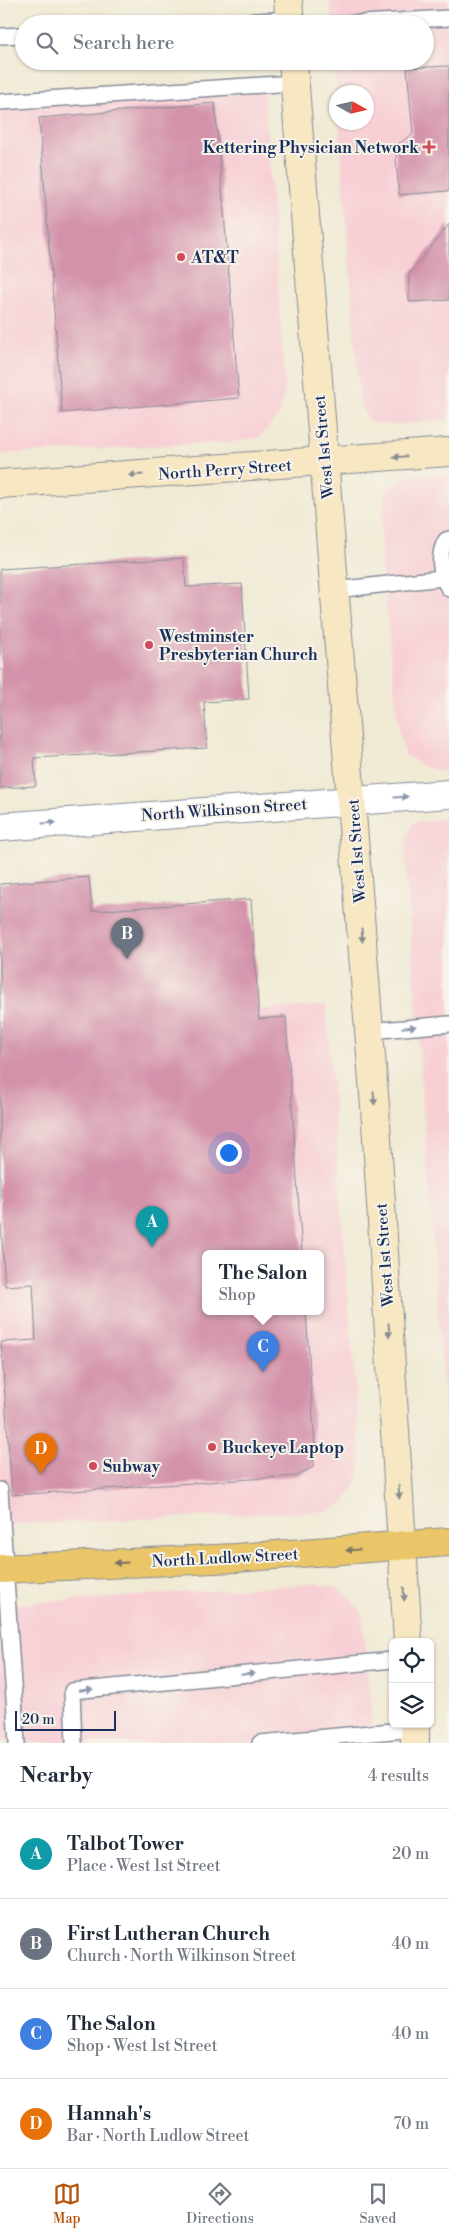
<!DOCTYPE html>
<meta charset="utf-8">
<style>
:root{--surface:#fff;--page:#f6f6f7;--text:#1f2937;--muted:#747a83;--line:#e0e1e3;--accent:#b45309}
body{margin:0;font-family:"Libre Bodoni",serif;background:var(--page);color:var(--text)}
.controls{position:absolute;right:15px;bottom:15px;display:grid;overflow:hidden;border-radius:8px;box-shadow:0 1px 4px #0004}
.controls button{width:45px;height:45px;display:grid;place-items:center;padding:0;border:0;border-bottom:1px solid var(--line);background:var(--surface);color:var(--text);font:25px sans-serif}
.compass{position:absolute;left:329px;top:85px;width:45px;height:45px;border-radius:50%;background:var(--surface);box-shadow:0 1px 4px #0004;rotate:98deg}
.scale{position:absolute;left:15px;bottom:12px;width:101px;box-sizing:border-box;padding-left:5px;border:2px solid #1b2f5e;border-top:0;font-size:14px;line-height:18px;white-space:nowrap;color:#1b2f5e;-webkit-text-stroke:4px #f7f3e8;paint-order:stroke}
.you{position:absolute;left:228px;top:1152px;width:18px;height:18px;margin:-12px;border:4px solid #fff;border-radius:50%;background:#1a73e8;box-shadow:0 0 0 8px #1a73e833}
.badge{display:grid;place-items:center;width:32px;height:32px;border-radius:50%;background:var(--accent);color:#fff;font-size:16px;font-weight:700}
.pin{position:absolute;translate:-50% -41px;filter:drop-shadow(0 1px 2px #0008)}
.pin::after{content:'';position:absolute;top:26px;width:18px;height:15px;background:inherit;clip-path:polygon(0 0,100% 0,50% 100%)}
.popup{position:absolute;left:202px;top:1250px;width:122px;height:65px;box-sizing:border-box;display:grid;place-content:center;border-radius:8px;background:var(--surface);filter:drop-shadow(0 1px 4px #0005);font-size:16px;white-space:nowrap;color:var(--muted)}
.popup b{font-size:19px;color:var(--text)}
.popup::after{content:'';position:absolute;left:50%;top:100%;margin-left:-10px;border:10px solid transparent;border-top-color:var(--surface)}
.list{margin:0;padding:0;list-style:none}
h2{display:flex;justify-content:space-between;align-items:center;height:65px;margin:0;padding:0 20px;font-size:21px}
h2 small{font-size:16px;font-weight:400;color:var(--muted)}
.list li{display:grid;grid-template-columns:32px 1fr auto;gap:15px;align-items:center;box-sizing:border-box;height:90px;padding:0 20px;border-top:1px solid var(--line)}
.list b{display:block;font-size:19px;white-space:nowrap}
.list p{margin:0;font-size:16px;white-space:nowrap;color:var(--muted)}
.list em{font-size:16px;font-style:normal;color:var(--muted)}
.icon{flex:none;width:28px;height:28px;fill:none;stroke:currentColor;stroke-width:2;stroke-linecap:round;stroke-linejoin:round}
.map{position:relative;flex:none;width:449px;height:1743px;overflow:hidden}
.search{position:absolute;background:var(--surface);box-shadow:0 1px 4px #0004;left:15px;right:15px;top:15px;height:55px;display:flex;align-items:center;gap:12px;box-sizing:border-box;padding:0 18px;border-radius:28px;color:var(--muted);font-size:19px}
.sheet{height:425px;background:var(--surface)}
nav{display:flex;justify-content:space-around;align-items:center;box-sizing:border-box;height:70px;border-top:1px solid var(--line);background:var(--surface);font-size:14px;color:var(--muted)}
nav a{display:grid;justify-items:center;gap:2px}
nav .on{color:var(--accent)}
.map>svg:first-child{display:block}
.built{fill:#f7cfd5;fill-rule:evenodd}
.building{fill:#d392aa}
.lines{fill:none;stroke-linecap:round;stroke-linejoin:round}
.service-casing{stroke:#868c99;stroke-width:18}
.tertiary-casing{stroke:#868c99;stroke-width:30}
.secondary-casing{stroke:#868c99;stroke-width:30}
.primary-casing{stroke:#868c99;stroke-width:30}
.service{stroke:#fff;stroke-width:15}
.tertiary{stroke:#fff;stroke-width:28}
.secondary{stroke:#f7e8c3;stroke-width:28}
.primary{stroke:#ebc669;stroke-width:28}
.oneway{fill:#898c90}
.oneway2{fill:#8d97ae}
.oneway3{fill:#797363}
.poi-dot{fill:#d1495b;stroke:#f7f3e8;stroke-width:2}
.labels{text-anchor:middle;stroke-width:4;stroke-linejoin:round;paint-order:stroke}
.poi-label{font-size:16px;font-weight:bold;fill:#1b2f5e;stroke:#f7f3e8;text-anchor:start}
.street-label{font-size:16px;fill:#1b2f5e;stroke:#f7f3e8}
</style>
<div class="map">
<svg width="449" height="1743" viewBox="0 0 449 1743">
<rect width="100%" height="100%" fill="#f7f3e8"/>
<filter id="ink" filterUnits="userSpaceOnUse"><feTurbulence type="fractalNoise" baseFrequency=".02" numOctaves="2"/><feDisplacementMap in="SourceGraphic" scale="10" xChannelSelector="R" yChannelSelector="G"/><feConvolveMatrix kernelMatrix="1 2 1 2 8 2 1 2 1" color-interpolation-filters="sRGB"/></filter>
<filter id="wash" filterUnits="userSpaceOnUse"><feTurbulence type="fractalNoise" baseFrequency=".0096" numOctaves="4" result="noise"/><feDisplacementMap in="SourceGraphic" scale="20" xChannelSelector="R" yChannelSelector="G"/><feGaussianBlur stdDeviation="1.12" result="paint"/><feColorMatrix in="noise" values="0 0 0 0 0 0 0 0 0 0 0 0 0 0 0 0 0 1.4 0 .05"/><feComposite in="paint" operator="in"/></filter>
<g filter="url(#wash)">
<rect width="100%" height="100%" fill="#f0ead4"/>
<!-- built -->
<g class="built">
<polygon points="330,0 449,0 449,420 391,425 370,422 360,406 339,123 366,122 366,92 337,92 335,61 425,61 425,24 332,24"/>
<polygon points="264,92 285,388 280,414 260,437 232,442 0,454 0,105"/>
<polygon points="449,473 449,774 423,766 405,755 399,731 381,562 381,517 388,488 409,476"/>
<polygon points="449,818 449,1461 405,856 407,835 413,823"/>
<path d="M 326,1005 L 361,1463 L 356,1484 L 344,1503 L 326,1511 L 0,1525 L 0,1029 ZM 206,1253 L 320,1253 L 320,1311 L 206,1311 Z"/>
<polygon points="314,1584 335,1587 348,1596 362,1613 374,1743 27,1743 21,1664 26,1743 0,1743 0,1605"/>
</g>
<g id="blocks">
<!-- building -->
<g class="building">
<polygon points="449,66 449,191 399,195 395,146 413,134 407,68"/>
<polygon points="215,103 239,398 62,413 39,118"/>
<polygon points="449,224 449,300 409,302 409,275"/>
<polygon points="184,558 186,587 242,584 249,699 204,702 207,748 34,758 36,786 0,788 0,569"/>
<polygon points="89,877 92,911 251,899 259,1019 286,1017 302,1253 206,1253 206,1311 306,1311 315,1449 313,1467 297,1476 12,1495 1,1342 36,1340 33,1284 5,1286 0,1209 0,884"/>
</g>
</g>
</g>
<g filter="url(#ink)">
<use href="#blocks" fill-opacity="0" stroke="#868c99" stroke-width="1"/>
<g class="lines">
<defs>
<g id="service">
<polyline points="209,24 290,19"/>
<polyline points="345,24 449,18"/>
<polyline points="0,36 24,35"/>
<polyline points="0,102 294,83"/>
<path d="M 449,539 L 446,540 C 437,555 440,575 449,589"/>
<polyline points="335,590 442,578"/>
<polyline points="369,1031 449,1024"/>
<polyline points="0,1490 17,1743"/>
<polyline points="74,1743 72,1691 393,1660"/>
<polyline points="260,1743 415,1729"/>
</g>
<polyline id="tertiary" points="0,827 449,794"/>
<g id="secondary">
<polyline points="288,0 290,24"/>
<polyline points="293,61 375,1107 408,1642"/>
<polyline points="0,484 449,452"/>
<polyline points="415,1724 415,1743"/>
</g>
<polyline id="primary" points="0,1569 235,1558 449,1542"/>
</defs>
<!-- service casing -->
<use href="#service" class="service-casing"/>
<!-- tertiary casing -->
<use href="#tertiary" class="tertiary-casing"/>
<!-- secondary casing -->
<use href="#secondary" class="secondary-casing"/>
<!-- primary casing -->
<use href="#primary" class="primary-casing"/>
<!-- service -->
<use href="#service" class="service"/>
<!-- tertiary -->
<use href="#tertiary" class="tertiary"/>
<!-- secondary -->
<use href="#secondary" class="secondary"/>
<!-- primary -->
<use href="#primary" class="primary"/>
</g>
<!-- one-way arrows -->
<defs><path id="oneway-solid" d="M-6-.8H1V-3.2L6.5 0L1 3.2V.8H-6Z" transform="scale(1.25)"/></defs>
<g class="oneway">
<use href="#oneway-solid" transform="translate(400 457) rotate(175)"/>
<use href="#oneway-solid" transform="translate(136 475) rotate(176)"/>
<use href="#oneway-solid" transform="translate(362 935) rotate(86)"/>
<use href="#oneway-solid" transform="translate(374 1098) rotate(86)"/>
<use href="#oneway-solid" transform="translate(389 1330) rotate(86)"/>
<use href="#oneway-solid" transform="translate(399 1492) rotate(87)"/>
<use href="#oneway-solid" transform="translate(404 1594) rotate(87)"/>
</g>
<g class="oneway2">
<use href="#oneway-solid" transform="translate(401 797) rotate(-3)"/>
<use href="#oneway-solid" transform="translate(49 823) rotate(-4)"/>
<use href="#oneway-solid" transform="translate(409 1027) rotate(-5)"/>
<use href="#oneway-solid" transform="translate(248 1674) rotate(-6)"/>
<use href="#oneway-solid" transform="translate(86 1690) rotate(-6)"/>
</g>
<g class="oneway3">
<use href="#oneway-solid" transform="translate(353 1550) rotate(176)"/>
<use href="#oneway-solid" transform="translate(121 1563) rotate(177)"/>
</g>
</g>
<!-- markers -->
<g class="poi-dot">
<path d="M426.5 139.5h5v5h5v5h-5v5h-5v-5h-5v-5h5z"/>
<circle cx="181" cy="257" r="5"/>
<circle cx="149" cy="645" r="5"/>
<circle cx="212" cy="1447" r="5"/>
<circle cx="93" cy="1466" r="5"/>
</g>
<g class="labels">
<!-- poi labels -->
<g class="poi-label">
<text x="419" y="153" text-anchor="end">Kettering Physician Network</text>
<text x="191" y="263">AT&amp;T</text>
<text x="159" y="642">Westminster<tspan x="159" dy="18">Presbyterian Church</tspan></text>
<text x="222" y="1453">Buckeye Laptop</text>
<text x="103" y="1472">Subway</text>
</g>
<!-- street labels -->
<g class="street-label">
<text transform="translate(323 447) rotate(-95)" y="6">West 1st Street</text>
<text transform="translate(225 469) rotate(-4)" y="6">North Perry Street</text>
<text transform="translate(224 809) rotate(-4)" y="6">North Wilkinson Street</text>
<text transform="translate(356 851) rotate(-94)" y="6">West 1st Street</text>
<text transform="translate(384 1255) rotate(-94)" y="6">West 1st Street</text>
<text transform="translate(225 1557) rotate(-3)" y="6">North Ludlow Street</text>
</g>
</g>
</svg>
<div class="controls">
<button><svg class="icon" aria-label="locate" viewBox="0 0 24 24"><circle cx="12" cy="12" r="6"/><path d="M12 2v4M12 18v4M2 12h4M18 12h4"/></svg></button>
<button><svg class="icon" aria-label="layers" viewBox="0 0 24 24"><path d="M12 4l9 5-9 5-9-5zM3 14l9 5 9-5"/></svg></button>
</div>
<svg class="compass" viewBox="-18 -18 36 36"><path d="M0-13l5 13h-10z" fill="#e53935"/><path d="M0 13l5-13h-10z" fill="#747a83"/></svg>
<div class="scale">20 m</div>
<div class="you"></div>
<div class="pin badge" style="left:152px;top:1247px;background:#0f9aa8">A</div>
<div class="pin badge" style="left:127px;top:959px;background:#6b7280">B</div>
<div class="pin badge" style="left:263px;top:1372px;background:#3f7fe0">C</div>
<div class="popup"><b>The Salon</b>Shop</div>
<div class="pin badge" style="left:41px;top:1474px;background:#e8710a">D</div>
<div class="search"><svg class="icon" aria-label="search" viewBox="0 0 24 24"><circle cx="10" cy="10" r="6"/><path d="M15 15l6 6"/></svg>Search here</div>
</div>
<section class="sheet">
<h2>Nearby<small>4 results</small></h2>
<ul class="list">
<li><span class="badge" style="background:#0f9aa8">A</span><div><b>Talbot Tower</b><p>Place · West 1st Street</p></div><em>20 m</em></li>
<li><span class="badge" style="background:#6b7280">B</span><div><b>First Lutheran Church</b><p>Church · North Wilkinson Street</p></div><em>40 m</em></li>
<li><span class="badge" style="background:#3f7fe0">C</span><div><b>The Salon</b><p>Shop · West 1st Street</p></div><em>40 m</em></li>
<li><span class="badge" style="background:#e8710a">D</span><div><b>Hannah's</b><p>Bar · North Ludlow Street</p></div><em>70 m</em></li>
</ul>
</section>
<nav>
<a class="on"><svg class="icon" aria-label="map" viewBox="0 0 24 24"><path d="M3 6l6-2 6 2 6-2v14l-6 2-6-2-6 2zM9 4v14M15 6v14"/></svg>Map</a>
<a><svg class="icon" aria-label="directions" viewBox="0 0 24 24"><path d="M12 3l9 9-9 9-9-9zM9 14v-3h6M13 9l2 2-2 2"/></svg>Directions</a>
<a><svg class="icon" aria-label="saved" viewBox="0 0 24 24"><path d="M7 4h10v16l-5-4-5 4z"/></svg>Saved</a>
</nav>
